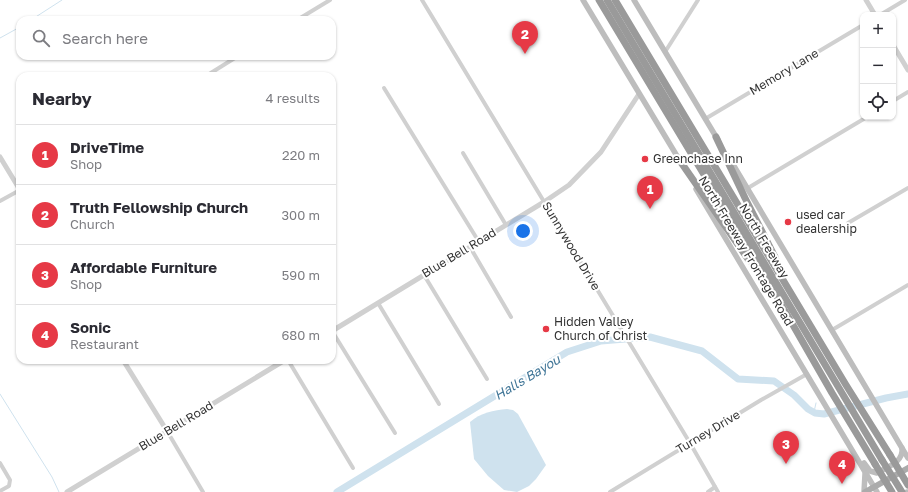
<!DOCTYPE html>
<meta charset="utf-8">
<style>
:root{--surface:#fff;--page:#f7f7f7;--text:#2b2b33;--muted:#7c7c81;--line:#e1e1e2;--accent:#e63946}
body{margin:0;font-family:"Golos Text",sans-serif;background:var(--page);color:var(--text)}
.controls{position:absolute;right:12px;top:12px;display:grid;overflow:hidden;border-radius:8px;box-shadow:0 1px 3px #0004}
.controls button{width:36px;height:36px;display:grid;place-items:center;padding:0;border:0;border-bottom:1px solid var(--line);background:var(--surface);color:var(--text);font:20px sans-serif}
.you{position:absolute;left:523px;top:231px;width:14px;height:14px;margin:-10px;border:3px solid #fff;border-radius:50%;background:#1a73e8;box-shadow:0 0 0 6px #1a73e833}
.badge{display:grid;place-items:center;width:26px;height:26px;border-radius:50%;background:var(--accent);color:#fff;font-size:13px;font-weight:700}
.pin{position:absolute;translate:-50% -33px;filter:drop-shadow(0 1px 2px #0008)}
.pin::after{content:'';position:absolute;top:21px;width:14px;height:12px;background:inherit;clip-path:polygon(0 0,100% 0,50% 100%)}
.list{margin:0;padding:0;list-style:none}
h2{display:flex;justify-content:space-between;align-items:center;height:52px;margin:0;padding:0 16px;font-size:17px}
h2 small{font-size:13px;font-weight:400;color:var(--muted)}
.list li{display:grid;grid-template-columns:26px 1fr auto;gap:12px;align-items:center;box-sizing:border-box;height:60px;padding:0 16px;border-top:1px solid var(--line)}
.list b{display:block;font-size:15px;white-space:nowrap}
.list p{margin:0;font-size:13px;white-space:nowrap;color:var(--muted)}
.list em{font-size:13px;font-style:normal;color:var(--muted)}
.icon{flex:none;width:22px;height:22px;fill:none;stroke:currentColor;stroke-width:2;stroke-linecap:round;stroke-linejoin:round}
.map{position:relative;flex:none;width:908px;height:492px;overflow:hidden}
.search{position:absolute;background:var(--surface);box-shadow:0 1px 3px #0004;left:16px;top:16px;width:320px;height:44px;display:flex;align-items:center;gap:10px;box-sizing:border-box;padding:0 14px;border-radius:12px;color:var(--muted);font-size:15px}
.panel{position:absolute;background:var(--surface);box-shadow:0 1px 3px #0004;left:16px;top:72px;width:320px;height:292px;border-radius:12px}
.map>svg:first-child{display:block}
.water{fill:#cfe2ee}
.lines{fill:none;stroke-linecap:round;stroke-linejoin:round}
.stream{stroke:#cfe2ee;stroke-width:1}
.river{stroke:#cfe2ee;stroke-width:7}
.minor{stroke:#d0d0d0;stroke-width:4}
.tertiary{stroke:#d0d0d0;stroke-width:5}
.secondary{stroke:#bdbdbd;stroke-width:5.5}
.primary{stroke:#ababab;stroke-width:6}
.motorway{stroke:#9a9a9a;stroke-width:7}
.motorway-bridge{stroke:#9a9a9a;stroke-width:7}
.poi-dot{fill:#e63946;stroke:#fff;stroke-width:1.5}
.labels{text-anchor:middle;stroke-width:4;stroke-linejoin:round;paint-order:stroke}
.street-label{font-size:12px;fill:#333;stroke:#fff}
.poi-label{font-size:12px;fill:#333;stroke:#fff;text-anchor:start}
.water-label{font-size:13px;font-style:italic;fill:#3f7597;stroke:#fff}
</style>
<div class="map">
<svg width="908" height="492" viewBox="0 0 908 492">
<rect width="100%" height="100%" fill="#fff"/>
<!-- water -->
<path class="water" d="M 507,409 L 513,410 L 518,414 L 546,465 L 536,479 L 529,486 L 517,492 L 504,490 L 488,476 L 474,459 L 470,422 C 480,413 494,410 507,409 Z"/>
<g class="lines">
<!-- stream -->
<g class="stream">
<polyline points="31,20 62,0"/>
<polyline points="0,38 20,27"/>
<polyline points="0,394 52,477 59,492"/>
<polyline points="814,412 816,403"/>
</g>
<!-- river -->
<polyline class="river" points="337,492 567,352 601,341 650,337 702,351 738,379 774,381 794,395 808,409 815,413 824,414 886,398 908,394"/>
<!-- minor -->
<g class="minor">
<polyline points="422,0 690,443 718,492"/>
<polyline points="880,15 905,0"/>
<polyline points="297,20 330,0"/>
<polyline points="665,52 698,0"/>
<polyline points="206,76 238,56"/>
<polyline points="384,88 479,242"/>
<polyline points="893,101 908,92"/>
<polyline points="705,119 863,25"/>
<polyline points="463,153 506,225"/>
<polyline points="748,188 867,117"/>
<polyline points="0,201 20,190"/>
<polyline points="848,223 908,188"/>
<polyline points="470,247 511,317"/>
<polyline points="424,275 487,379"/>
<polyline points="378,303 439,404"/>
<polyline points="832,330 908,285"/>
<polyline points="332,331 395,433"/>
<polyline points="288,360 353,468"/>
<polyline points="167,431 203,492"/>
<polyline points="0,463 10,480 9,486 0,491"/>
<polyline points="610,492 761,400 807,374"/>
<polyline points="708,492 715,487"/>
</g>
<!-- tertiary -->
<g class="tertiary">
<polyline points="866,0 875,15"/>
<polyline points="893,45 908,70"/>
<polyline points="0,157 20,190"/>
<polyline points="332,331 544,202 569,185 601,152 639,94"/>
<polyline points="123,360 167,431"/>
<polyline points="67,492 285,360"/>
</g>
<!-- secondary -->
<g class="secondary">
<polyline points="583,0 680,161"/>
<polyline points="634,0 718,140"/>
<polyline points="728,156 908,458"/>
<polyline points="696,189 877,492"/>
<path d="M 864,463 L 870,471 L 877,473 C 887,467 904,462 902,448"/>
<polyline points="864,492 865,474"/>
<polyline points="907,492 908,492"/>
</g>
<!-- primary -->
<polyline class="primary" points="865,492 908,468"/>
<!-- motorway -->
<g class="motorway">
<polyline points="599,0 762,271 832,393 875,464"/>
<polyline points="607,0 882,460"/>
<polyline points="615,0 846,385 890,455"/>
<polyline points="716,137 745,198 775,257 777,263"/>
<polyline points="678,158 748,259 758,268"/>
</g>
<!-- motorway-bridge -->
<g class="motorway-bridge">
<polyline points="890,455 908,485"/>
<polyline points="882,460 902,492"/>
<polyline points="875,464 892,492"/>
</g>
</g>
<!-- markers -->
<g class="poi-dot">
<circle cx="645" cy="159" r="4"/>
<circle cx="788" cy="222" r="4"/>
<circle cx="546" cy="329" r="4"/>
</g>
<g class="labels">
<!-- street labels -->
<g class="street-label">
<text transform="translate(784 72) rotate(-31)" y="4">Memory Lane</text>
<text transform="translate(764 241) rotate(59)" y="4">North Freeway</text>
<text transform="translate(571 246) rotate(59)" y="4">Sunnywood Drive</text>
<text transform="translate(746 251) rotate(59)" y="4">North Freeway Frontage Road</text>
<text transform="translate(459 253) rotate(-31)" y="4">Blue Bell Road</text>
<text transform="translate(176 426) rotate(-31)" y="4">Blue Bell Road</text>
<text transform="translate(708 432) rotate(-31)" y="4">Turney Drive</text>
</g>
<!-- poi labels -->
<g class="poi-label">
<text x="653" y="163">Greenchase Inn</text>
<text x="796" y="219">used car<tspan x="796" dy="14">dealership</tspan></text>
<text x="554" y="326">Hidden Valley<tspan x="554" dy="14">Church of Christ</tspan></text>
</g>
<!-- water labels -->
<g class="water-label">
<text transform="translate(527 377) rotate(-31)" y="5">Halls Bayou</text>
</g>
</g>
</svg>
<div class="controls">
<button>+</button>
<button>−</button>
<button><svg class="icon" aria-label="locate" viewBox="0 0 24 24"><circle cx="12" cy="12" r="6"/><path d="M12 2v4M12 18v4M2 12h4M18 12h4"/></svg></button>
</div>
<div class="you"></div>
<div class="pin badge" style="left:650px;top:209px">1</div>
<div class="pin badge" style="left:525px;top:54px">2</div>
<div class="pin badge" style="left:786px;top:464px">3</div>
<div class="pin badge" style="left:842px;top:484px">4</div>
<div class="search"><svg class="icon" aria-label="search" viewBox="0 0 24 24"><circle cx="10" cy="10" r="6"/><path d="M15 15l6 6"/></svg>Search here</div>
<section class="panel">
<h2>Nearby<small>4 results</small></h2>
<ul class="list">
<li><span class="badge">1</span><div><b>DriveTime</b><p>Shop</p></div><em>220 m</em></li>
<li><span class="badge">2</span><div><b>Truth Fellowship Church</b><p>Church</p></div><em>300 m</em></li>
<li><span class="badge">3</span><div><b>Affordable Furniture</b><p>Shop</p></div><em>590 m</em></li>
<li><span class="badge">4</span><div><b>Sonic</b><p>Restaurant</p></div><em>680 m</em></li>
</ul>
</section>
</div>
